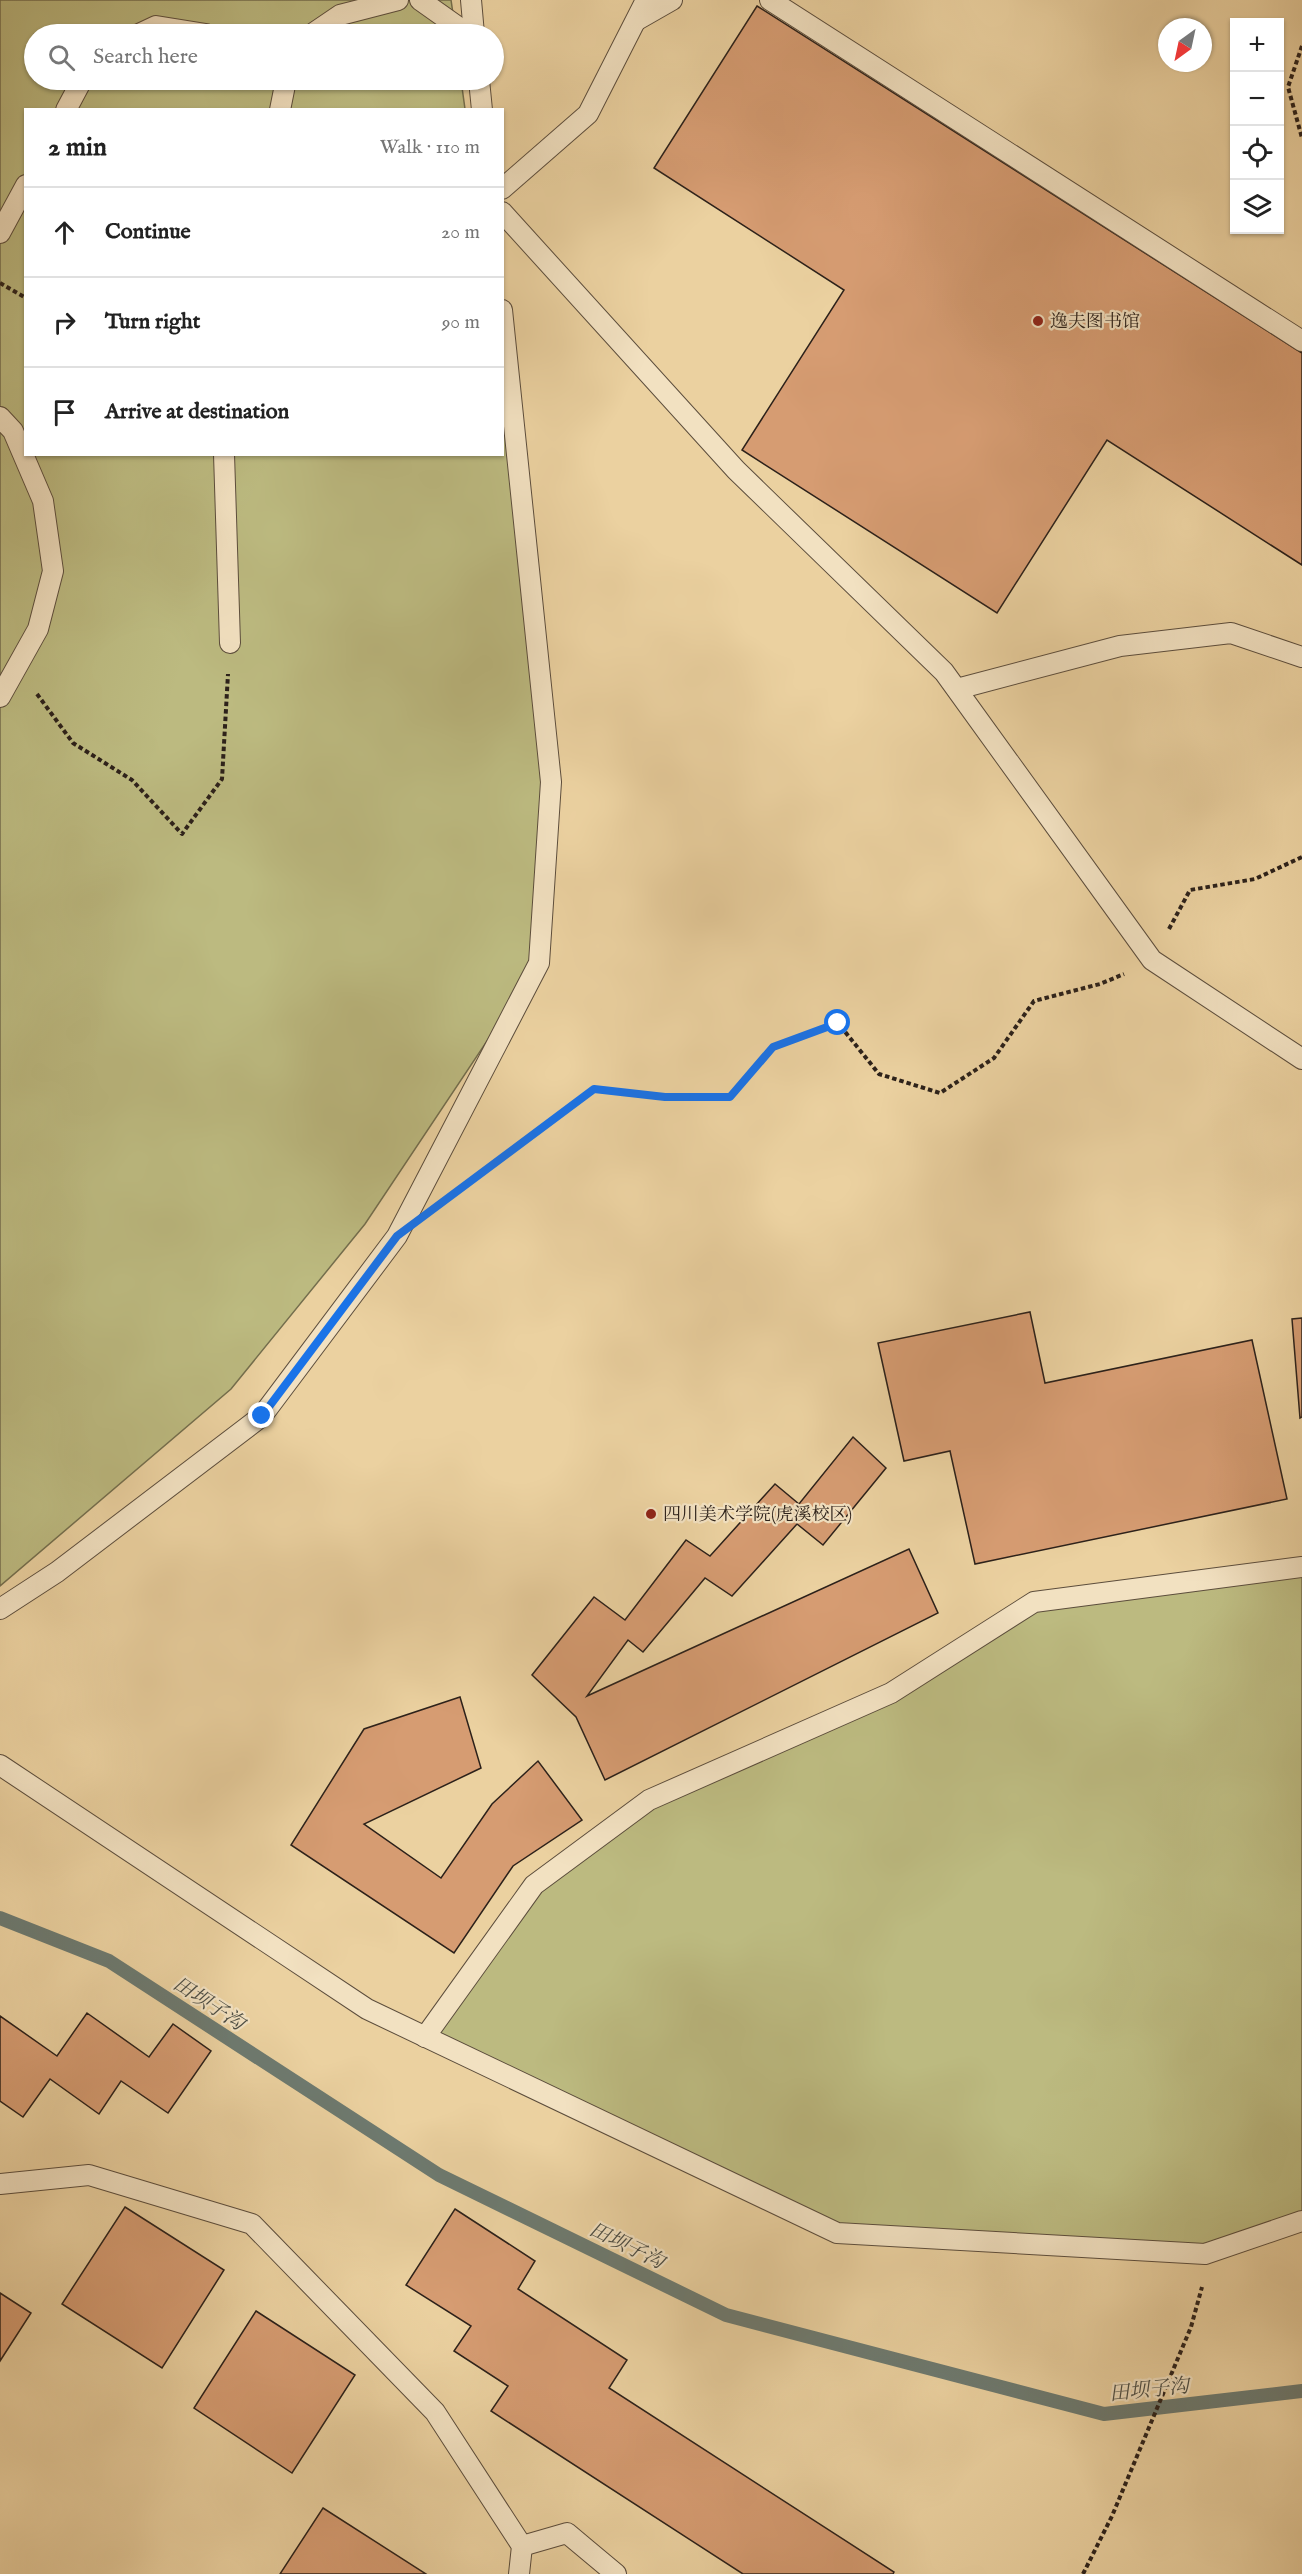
<!DOCTYPE html>
<meta charset="utf-8">
<style>
:root{--surface:#fff;--page:#f2f2f2;--text:#222;--muted:#767676;--line:#e0e0e0}
body{margin:0;font-family:"IM FELL English","Noto Serif SC",serif;background:var(--page);color:var(--text)}
.controls{position:absolute;right:18px;top:18px;display:grid;overflow:hidden;border-radius:0px;box-shadow:0 2px 4px #0004}
.controls button{width:54px;height:54px;display:grid;place-items:center;padding:0;border:0;border-bottom:2px solid var(--line);background:var(--surface);color:var(--text);font:30px sans-serif}
.compass{position:absolute;left:1158px;top:18px;width:54px;height:54px;border-radius:50%;background:var(--surface);box-shadow:0 2px 4px #0004;rotate:213deg}
.stop{position:absolute;width:18px;height:18px;margin:-14px;border:4px solid #1a73e8;border-radius:50%;background:#fff}
.stop.end{background:#1a73e8;border-color:#fff;box-shadow:0 2px 6px #0008}
.list{margin:0;padding:0;list-style:none}
h2{display:flex;justify-content:space-between;align-items:center;height:78px;margin:0;padding:0 24px;font-size:26px}
h2 small{font-size:20px;font-weight:400;color:var(--muted)}
.list li{display:grid;grid-template-columns:39px 1fr auto;gap:18px;align-items:center;box-sizing:border-box;height:90px;padding:0 24px;border-top:2px solid var(--line)}
.list b{display:block;font-size:22px;white-space:nowrap}
.list em{font-size:20px;font-style:normal;color:var(--muted)}
.icon{flex:none;width:33px;height:33px;fill:none;stroke:currentColor;stroke-width:2;stroke-linecap:round;stroke-linejoin:round}
.map{position:relative;flex:none;width:1302px;height:2574px;overflow:hidden}
.search{position:absolute;background:var(--surface);box-shadow:0 2px 4px #0004;left:24px;top:24px;width:480px;height:66px;display:flex;align-items:center;gap:15px;box-sizing:border-box;padding:0 21px;border-radius:33px;color:var(--muted);font-size:22px}
.panel{position:absolute;background:var(--surface);box-shadow:0 2px 4px #0004;left:24px;top:108px;width:480px;height:348px;border-radius:0px}
.map>svg:first-child{display:block}
.green{fill:#bcba80;stroke:#746e4d;stroke-width:1.5}
.lines{fill:none;stroke-linecap:round;stroke-linejoin:round}
.stream{stroke:#6d7a70;stroke-width:14}
.building{fill:#d69c72;stroke:#2c211a;stroke-width:1.5}
.lane-casing{stroke:#5c4d3c;stroke-width:22}
.path{stroke:#2c211a;stroke-width:4;stroke-dasharray:4.5 3;stroke-linecap:butt}
.lane{stroke:#f2e1c1;stroke-width:20}
.route{stroke:#1a73e8;stroke-width:8}
.poi-dot{fill:#8f2418;stroke:#f2e1c1;stroke-width:2}
.labels{text-anchor:middle;stroke-width:4.5;stroke-linejoin:round;paint-order:stroke}
.poi-label{font-size:18px;fill:#2c211a;stroke:#f2e1c1;text-anchor:start}
.water-label{font-size:20px;font-style:italic;fill:#4d4e45;stroke:#f2e1c1}
</style>
<div class="map">
<svg width="1302" height="2574" viewBox="0 0 1302 2574">
<rect width="100%" height="100%" fill="#ebd1a0"/>
<filter id="stains"><feTurbulence type="fractalNoise" baseFrequency=".00333" numOctaves="4"/><feColorMatrix values="0 0 0 0 .2 0 0 0 0 .09 0 0 0 0 .02 0 0 0 .5 -.17"/></filter>
<radialGradient id="worn" r=".72"><stop offset=".6" stop-color="#630" stop-opacity="0"/><stop offset="1" stop-color="#630" stop-opacity=".3"/></radialGradient>
<!-- green -->
<g class="green">
<polygon points="0,0 451,0 456,34 34,34 34,80 461,80 465,109 26,110 26,454 502,454 503,399 548,753 539,963 365,1224 231,1389 0,1586"/>
<polygon points="1302,1567 1302,2221 1205,2254 837,2233 425,2037 534,1885 649,1800 891,1693 1034,1602"/>
</g>
<g class="lines">
<!-- stream -->
<polyline class="stream" points="0,1918 109,1961 439,2175 726,2315 1104,2414 1302,2391"/>
</g>
<!-- building -->
<g class="building">
<polygon points="757,6 1302,353 1302,565 1107,440 997,613 742,450 844,290 654,168"/>
<polygon points="1030,1312 1045,1383 1252,1340 1287,1499 975,1564 950,1451 904,1461 878,1343"/>
<polygon points="1302,1318 1302,1417 1300,1418 1292,1319"/>
<polygon points="853,1437 886,1468 823,1545 797,1524 732,1596 705,1578 643,1652 628,1640 587,1696 909,1549 938,1613 605,1780 576,1717 532,1675 594,1597 625,1620 686,1540 710,1556 775,1484 799,1504"/>
<polygon points="460,1697 481,1768 364,1824 441,1878 492,1804 538,1761 582,1820 513,1866 454,1953 291,1845 364,1729"/>
<polygon points="87,2013 149,2057 173,2024 211,2051 168,2113 121,2081 99,2114 50,2079 23,2117 0,2101 0,2016 57,2056"/>
<polygon points="125,2207 224,2270 162,2368 62,2304"/>
<polygon points="455,2209 535,2261 518,2289 627,2360 609,2388 894,2572 893,2574 743,2574 491,2411 508,2386 454,2351 471,2326 406,2285"/>
<polygon points="0,2293 31,2313 0,2361"/>
<polygon points="256,2311 355,2375 292,2473 194,2408"/>
<polygon points="323,2508 426,2574 280,2574"/>
</g>
<g class="lines">
<defs>
<g id="lane">
<polyline points="420,0 468,34"/>
<polyline points="471,0 474,34"/>
<polyline points="770,0 1302,341"/>
<polyline points="637,20 672,0"/>
<polyline points="139,34 156,26 206,34"/>
<polyline points="312,34 340,15 398,0"/>
<polyline points="479,80 482,110"/>
<polyline points="66,110 82,80"/>
<polyline points="280,110 286,80"/>
<polyline points="502,189 588,114 646,0"/>
<polyline points="502,212 736,470 944,672 1152,960 1302,1059"/>
<polyline points="0,233 26,185"/>
<polyline points="0,417 13,431 43,501 53,571 38,629 0,697"/>
<polyline points="224,454 230,643"/>
<polyline points="957,689 1120,646 1231,633 1302,657"/>
<polyline points="0,1609 57,1572 262,1416 397,1236 539,963 551,782 502,310"/>
<polyline points="0,1765 367,2009 837,2233 1205,2254 1302,2221"/>
<polyline points="425,2037 534,1885 649,1800 891,1693 1034,1602 1302,1567"/>
<polyline points="0,2184 89,2175 252,2224 435,2412 522,2546 519,2574"/>
<polyline points="522,2546 567,2533 616,2574"/>
</g>
</defs>
<!-- lane casing -->
<use href="#lane" class="lane-casing"/>
<!-- path -->
<g class="path">
<polyline points="1302,46 1288,87 1302,138"/>
<polyline points="0,283 26,298"/>
<polyline points="37,694 73,743 132,780 182,834 222,779 228,674"/>
<polyline points="1169,929 1190,890 1255,879 1302,857"/>
<polyline points="460,1188 594,1089 665,1097 730,1097 773,1047 838,1023 879,1074 940,1093 994,1058 1034,1001 1100,984 1124,974"/>
<polyline points="1083,2574 1112,2516 1191,2327 1202,2287"/>
</g>
<!-- lane -->
<use href="#lane" class="lane"/>
</g>
<g class="lines">
<!-- route -->
<polyline class="route" points="262,1416 397,1236 594,1089 665,1097 730,1097 773,1047 838,1023"/>
</g>
<!-- markers -->
<g class="poi-dot">
<circle cx="1038" cy="321" r="6"/>
<circle cx="651" cy="1514" r="6"/>
</g>
<g class="labels">
<!-- poi labels -->
<g class="poi-label">
<text x="1050" y="327">逸夫图书馆</text>
<text x="663" y="1520">四川美术学院(虎溪校区)</text>
</g>
<!-- water labels -->
<g class="water-label">
<text transform="translate(209 2003) rotate(33)" y="7">田坝子沟</text>
<text transform="translate(627 2245) rotate(26)" y="7">田坝子沟</text>
<text transform="translate(1149 2389) rotate(-6)" y="7">田坝子沟</text>
</g>
</g>
<rect width="100%" height="100%" filter="url(#stains)"/>
<rect width="100%" height="100%" fill="url(#worn)"/>
</svg>
<div class="controls">
<button>+</button>
<button>−</button>
<button><svg class="icon" aria-label="locate" viewBox="0 0 24 24"><circle cx="12" cy="12" r="6"/><path d="M12 2v4M12 18v4M2 12h4M18 12h4"/></svg></button>
<button><svg class="icon" aria-label="layers" viewBox="0 0 24 24"><path d="M12 4l9 5-9 5-9-5zM3 14l9 5 9-5"/></svg></button>
</div>
<svg class="compass" viewBox="-18 -18 36 36"><path d="M0-13l5 13h-10z" fill="#e53935"/><path d="M0 13l5-13h-10z" fill="#767676"/></svg>
<div class="stop" style="left:838px;top:1023px"></div>
<div class="stop end" style="left:262px;top:1416px"></div>
<div class="search"><svg class="icon" aria-label="search" viewBox="0 0 24 24"><circle cx="10" cy="10" r="6"/><path d="M15 15l6 6"/></svg>Search here</div>
<section class="panel">
<h2>2 min<small>Walk · 110 m</small></h2>
<ul class="list">
<li><svg class="icon" aria-label="ahead" viewBox="0 0 24 24"><path d="M12 20V5M6 11l6-6 6 6"/></svg><div><b>Continue</b></div><em>20 m</em></li>
<li><svg class="icon" aria-label="right" viewBox="0 0 24 24"><path d="M7 20v-9h11M14 6l5 5-5 5"/></svg><div><b>Turn right</b></div><em>90 m</em></li>
<li><svg class="icon" aria-label="arrive" viewBox="0 0 24 24"><path d="M6 21V4h12l-3 4 3 4H6"/></svg><div><b>Arrive at destination</b></div></li>
</ul>
</section>
</div>
